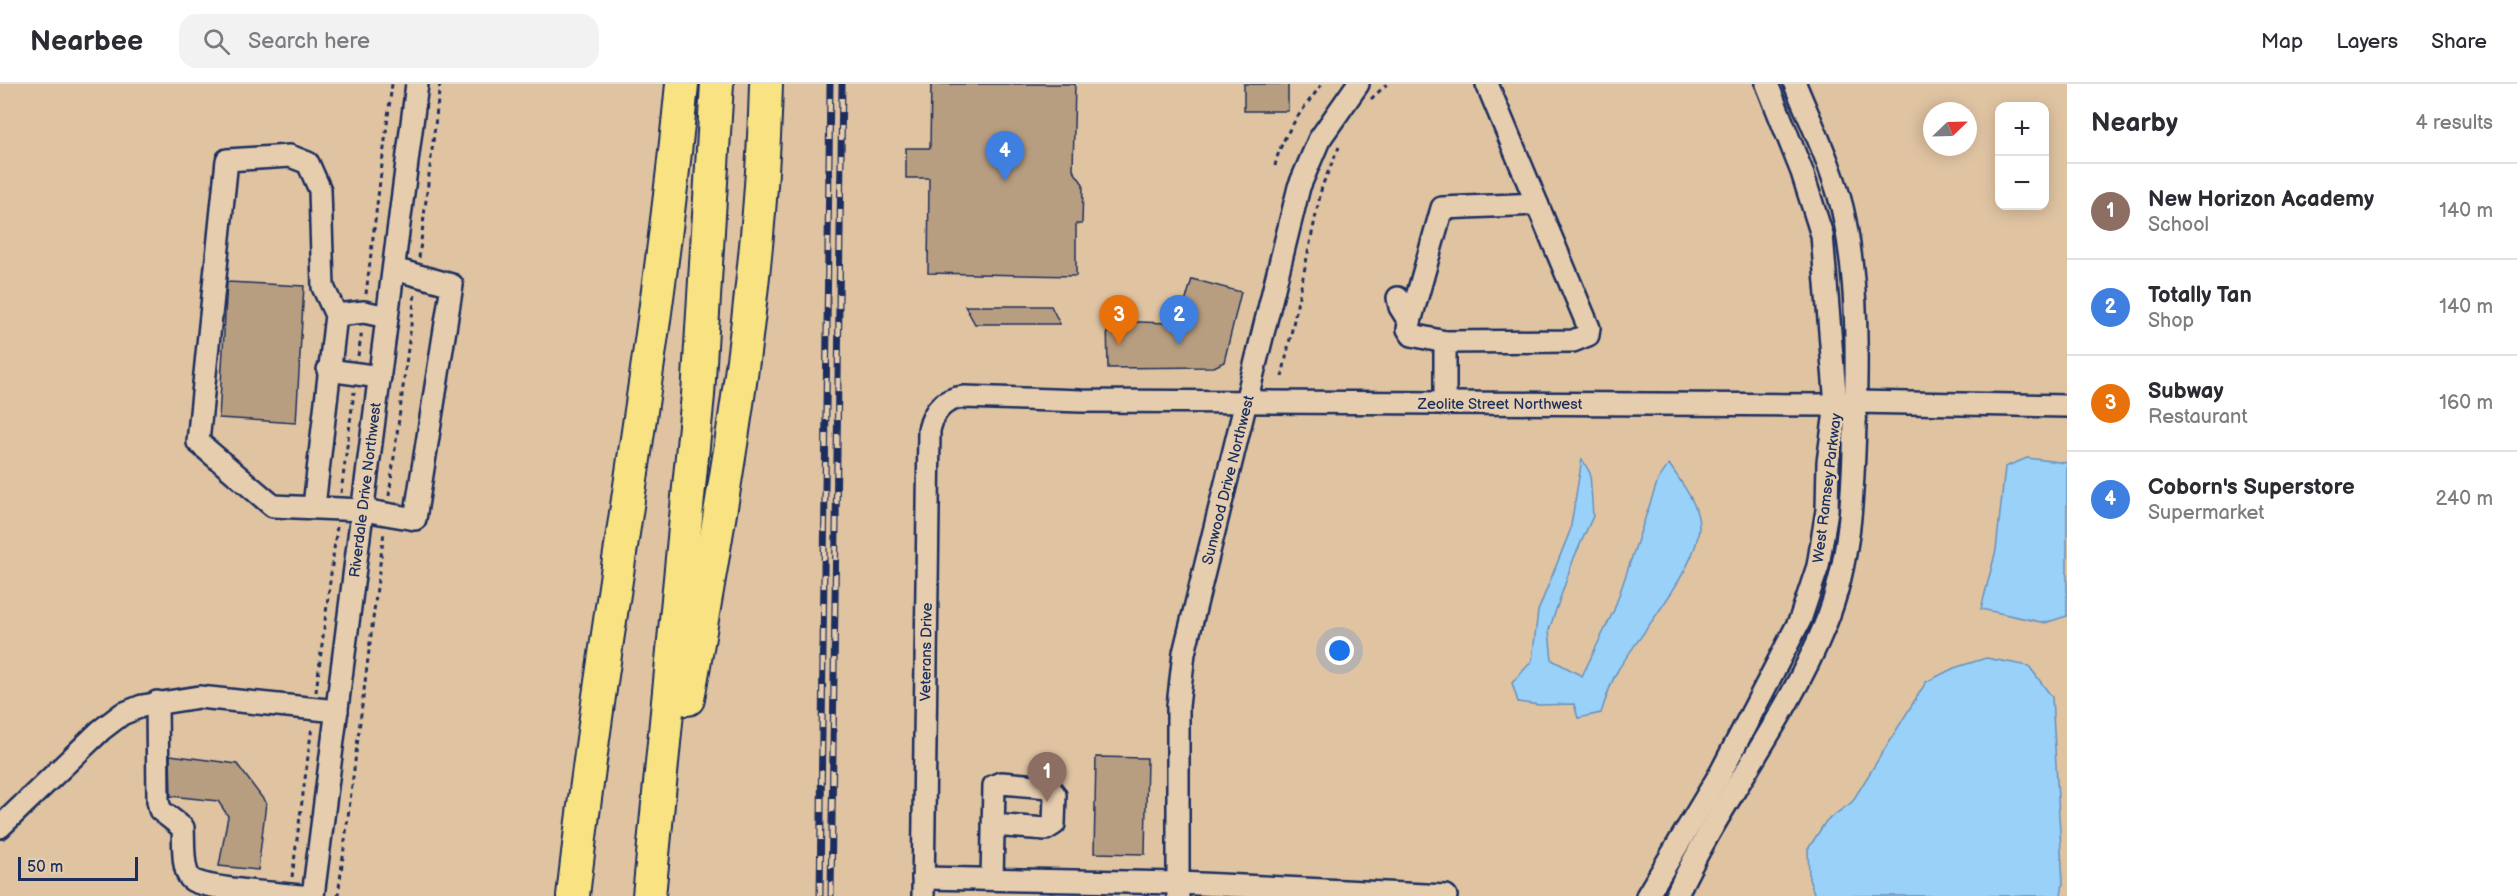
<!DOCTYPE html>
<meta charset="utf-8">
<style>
:root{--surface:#fff;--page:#f2f2f3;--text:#2b2b33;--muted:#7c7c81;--line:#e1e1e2;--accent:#2563eb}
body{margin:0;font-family:"Balsamiq Sans",sans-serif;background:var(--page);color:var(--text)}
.controls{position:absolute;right:18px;top:18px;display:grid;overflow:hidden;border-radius:12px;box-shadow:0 3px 15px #0003}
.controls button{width:54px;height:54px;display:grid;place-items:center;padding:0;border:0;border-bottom:2px solid var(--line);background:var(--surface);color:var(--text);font:30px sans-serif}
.compass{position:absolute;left:1923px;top:18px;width:54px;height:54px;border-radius:50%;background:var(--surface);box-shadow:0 3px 15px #0003;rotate:67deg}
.scale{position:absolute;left:18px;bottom:15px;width:120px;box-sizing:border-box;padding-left:6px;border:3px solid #1b2f5e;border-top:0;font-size:16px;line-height:21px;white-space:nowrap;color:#1b2f5e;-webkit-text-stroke:4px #e6cdae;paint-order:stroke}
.you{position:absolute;left:1340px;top:567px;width:21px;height:21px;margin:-15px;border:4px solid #fff;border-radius:50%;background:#1a73e8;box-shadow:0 0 0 9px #1a73e833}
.badge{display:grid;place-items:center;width:39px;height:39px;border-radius:50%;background:var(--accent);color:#fff;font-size:20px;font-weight:700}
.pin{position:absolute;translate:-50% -50px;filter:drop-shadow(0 2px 3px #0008)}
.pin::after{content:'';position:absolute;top:32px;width:21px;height:18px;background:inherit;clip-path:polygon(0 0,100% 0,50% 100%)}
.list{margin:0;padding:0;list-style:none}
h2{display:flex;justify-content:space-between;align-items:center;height:78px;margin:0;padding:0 24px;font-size:26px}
h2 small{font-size:20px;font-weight:400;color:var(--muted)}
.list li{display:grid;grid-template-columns:39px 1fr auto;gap:18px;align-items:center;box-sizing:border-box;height:96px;padding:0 24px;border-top:2px solid var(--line)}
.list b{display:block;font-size:22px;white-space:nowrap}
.list p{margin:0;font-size:20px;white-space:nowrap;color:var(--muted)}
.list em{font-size:20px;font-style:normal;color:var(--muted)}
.icon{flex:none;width:33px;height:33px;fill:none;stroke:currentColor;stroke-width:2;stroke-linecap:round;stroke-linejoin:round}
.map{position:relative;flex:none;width:2067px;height:812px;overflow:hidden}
header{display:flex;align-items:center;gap:36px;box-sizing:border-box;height:84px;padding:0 30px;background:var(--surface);border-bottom:2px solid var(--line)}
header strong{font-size:28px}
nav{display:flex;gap:33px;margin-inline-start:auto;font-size:21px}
.search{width:420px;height:54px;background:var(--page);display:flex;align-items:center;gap:15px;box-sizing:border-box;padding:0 21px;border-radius:18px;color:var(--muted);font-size:22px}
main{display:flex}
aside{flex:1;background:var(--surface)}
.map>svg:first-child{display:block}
.water{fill:#99d1f8;stroke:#6790ba;stroke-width:1.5}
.building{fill:#b89e80;stroke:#1b2f5e;stroke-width:1.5}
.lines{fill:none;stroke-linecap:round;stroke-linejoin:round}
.minor-casing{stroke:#1b2f5e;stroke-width:26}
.highway-casing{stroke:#1b2f5e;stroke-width:36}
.path{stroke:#1b2f5e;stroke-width:3;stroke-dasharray:4.5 4.5;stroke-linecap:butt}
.minor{stroke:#e6cdae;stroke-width:21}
.highway{stroke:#f8e281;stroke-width:32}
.rail-casing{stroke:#1b2f5e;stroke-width:7}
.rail{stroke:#e6cdae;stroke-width:4.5;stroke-dasharray:14;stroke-linecap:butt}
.labels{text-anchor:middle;stroke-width:5;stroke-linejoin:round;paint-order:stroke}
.street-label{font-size:15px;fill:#1b2f5e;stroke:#e6cdae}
</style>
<header>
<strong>Nearbee</strong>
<div class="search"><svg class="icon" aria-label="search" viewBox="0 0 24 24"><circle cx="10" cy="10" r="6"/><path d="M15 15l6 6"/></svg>Search here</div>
<nav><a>Map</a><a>Layers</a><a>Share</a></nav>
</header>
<main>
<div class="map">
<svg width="2067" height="812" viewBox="0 0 2067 812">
<rect width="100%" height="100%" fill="#e0c4a2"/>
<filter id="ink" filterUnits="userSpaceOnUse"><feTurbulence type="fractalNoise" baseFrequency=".0167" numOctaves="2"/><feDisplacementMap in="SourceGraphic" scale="12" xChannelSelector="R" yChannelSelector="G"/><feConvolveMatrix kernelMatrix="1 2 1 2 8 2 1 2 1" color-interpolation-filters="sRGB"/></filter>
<g filter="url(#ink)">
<!-- water -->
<g class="water">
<polygon points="2027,374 2067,379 2067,532 2045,539 1981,525 1996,466 2005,383"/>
<path d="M 1582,375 L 1590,389 L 1593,432 L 1574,474 L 1549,546 L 1552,576 L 1582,592 L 1614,526 L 1658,396 L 1669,380 C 1680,397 1699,420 1699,442 C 1699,483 1640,550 1618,586 C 1610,599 1606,615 1601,629 L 1578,634 L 1574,620 L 1539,621 L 1518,618 L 1512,599 L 1532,577 L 1538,527 L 1570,447 Z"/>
<polygon points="1986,574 2029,582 2052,613 2063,799 2061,812 1815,812 1809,795 1808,765 1826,737 1852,718 1926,598 1954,584"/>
</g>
<!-- building -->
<g class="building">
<polygon points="931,0 1075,0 1073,86 1083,100 1082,140 1076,140 1076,192 928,189 929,94 906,94 906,64 930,64"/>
<rect x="1244" y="0" width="44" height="27"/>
<polygon points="1192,195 1241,208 1224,278 1214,283 1108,284 1107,237 1170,239 1181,232"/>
<polygon points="227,198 304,202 296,339 219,334"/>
<polygon points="965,222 1051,222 1060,240 975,240"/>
<polygon points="170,671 237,680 266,719 258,786 219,782 228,732 218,717 171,712"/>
<polygon points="1096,673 1147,674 1145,770 1094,769"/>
</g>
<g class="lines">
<defs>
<g id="minor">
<polyline points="1398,214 1400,223 1410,239"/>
<polyline points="336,231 364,228 387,233"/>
<polyline points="1445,258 1412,251 1408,245 1442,124 1537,120"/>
<polyline points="328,286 380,293"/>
<polyline points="1445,320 1445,258 1573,257 1588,251 1589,244 1487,0"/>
<polyline points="314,422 336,231 323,203 320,106 308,79 290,72 227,76 198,358 273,422 363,426 415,435 452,201 394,185"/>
<path d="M 157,618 L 158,717 L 160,726 L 183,744 C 184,758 182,784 190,794 C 197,805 285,810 303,812"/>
<polyline points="0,743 101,646 122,630 142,622 199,613 337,627"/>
<polyline points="923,794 1179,799 1446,812"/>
<polyline points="992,795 994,702 1001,699 1049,703 1055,711 1054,740 1046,745 993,741"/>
<polyline points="313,812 417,0"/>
<path d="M 923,812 L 929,346 C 934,326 943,315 964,313 L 1081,317 L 1836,321 L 1855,318 L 2067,322"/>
<polyline points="1178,812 1178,622 1184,569 1299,103 1319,56 1358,0"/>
<polyline points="1647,812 1720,690 1800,536 1818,482 1827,426 1828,378 1836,321 1822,151 1802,88 1767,0"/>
<path d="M 1676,812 C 1719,719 1786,637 1825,541 C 1851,478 1853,408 1855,340 C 1857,273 1858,204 1845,137 C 1836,90 1813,44 1795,0"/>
</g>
<g id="highway">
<path d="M 688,615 C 724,412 761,206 766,0"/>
<path d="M 573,812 C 604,541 656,272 682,0"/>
<polyline points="649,812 698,311 717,0"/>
</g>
</defs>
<!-- minor casing -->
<use href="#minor" class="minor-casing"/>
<!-- highway casing -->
<use href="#highway" class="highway-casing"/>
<!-- path -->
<g class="path">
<polyline points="1371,15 1387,0"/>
<path d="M 1275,82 C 1281,51 1304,24 1322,0"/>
<polyline points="419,174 440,0"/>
<polyline points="366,210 392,0"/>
<polyline points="358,272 362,246"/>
<polyline points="1282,293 1322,102 1339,63"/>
<polyline points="341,409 354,308"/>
<polyline points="389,412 415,210"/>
<polyline points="316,608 337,442"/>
<polyline points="292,793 312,642"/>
<polyline points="338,812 384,448"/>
</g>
<!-- minor -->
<use href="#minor" class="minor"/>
<!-- highway -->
<use href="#highway" class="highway"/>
<defs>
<g id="rail">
<polyline points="820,812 830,0"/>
<polyline points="831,812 842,0"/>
</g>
</defs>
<!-- rail casing -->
<use href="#rail" class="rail-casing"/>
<!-- rail -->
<use href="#rail" class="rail"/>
</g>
</g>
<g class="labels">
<!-- street labels -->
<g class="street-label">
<text x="1500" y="325">Zeolite Street Northwest</text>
<text transform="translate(1228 396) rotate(-76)" y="5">Sunwood Drive Northwest</text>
<text transform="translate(1827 404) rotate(-83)" y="5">West Ramsey Parkway</text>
<text transform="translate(365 406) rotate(-83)" y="5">Riverdale Drive Northwest</text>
<text transform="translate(926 568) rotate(-89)" y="5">Veterans Drive</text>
</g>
</g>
</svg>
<div class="controls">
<button>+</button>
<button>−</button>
</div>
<svg class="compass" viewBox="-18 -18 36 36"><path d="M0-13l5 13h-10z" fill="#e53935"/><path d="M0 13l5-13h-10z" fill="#7c7c81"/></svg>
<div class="scale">50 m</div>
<div class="you"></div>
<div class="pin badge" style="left:1047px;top:718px;background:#8d6e63">1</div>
<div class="pin badge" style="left:1179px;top:261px;background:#3f7fe0">2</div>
<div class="pin badge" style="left:1119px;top:261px;background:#e8710a">3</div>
<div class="pin badge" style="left:1005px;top:97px;background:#3f7fe0">4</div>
</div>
<aside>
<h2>Nearby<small>4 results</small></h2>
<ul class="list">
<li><span class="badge" style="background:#8d6e63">1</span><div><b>New Horizon Academy</b><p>School</p></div><em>140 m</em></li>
<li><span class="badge" style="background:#3f7fe0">2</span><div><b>Totally Tan</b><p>Shop</p></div><em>140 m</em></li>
<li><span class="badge" style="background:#e8710a">3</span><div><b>Subway</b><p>Restaurant</p></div><em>160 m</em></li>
<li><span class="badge" style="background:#3f7fe0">4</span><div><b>Coborn's Superstore</b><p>Supermarket</p></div><em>240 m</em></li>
</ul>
</aside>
</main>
